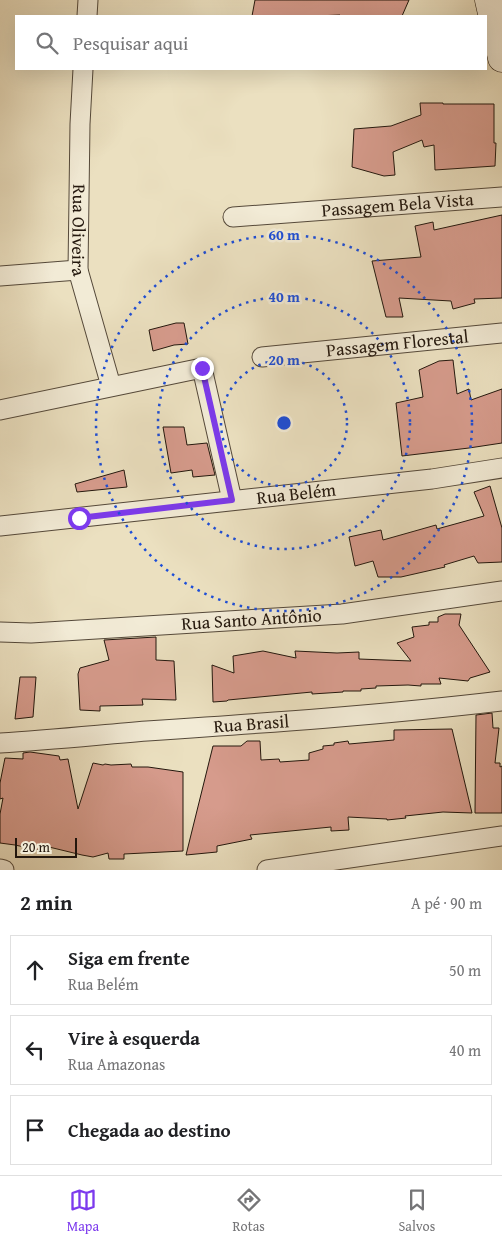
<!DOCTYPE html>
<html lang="pt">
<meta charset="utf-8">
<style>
:root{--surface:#fff;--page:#f6f6f6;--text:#202124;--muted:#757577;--line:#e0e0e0;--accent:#7c3aed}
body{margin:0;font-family:"Gentium Book Plus",serif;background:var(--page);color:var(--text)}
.scale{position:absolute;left:15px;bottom:12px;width:62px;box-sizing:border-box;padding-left:5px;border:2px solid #23170d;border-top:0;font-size:14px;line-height:18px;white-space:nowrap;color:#23170d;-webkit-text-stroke:4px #f2ebd6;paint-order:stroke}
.stop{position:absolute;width:15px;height:15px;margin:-11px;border:4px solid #7c3aed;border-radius:50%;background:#fff}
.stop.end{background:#7c3aed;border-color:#fff;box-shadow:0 1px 5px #0008}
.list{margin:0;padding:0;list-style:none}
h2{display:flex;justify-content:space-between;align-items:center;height:65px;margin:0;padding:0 20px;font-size:21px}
h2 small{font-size:16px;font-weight:400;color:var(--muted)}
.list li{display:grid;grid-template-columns:32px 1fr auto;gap:15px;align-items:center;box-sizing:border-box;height:70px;margin:0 10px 10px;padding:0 10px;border:1px solid var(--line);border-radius:0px}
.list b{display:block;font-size:19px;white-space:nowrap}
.list p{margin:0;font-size:16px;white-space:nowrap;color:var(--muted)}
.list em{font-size:16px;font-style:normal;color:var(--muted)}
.icon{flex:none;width:28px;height:28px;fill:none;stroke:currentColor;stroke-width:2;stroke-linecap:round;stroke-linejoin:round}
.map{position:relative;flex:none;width:502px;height:870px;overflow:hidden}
.search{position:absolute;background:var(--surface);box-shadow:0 5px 20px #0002;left:15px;right:15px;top:15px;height:55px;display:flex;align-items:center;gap:12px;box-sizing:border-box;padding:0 18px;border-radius:0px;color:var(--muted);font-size:19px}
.sheet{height:305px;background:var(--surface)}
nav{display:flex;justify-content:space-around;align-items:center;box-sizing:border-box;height:70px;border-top:1px solid var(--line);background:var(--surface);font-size:14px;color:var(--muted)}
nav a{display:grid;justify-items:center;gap:2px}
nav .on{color:var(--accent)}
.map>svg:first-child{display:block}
.building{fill:#d69b8c;stroke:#23170d}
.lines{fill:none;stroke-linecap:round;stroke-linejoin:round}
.minor-casing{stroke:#55493a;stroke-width:21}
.secondary-casing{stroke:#23170d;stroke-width:29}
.minor{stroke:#f2ebd6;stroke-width:19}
.secondary{stroke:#f2ebd6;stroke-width:28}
.route{stroke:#7c3aed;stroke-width:6}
.ring{fill:none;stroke:#1d4ed8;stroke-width:2.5;stroke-dasharray:2.5 5}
.labels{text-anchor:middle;stroke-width:5;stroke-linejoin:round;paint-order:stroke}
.street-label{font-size:18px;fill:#23170d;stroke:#f2ebd6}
.centre{fill:#1d4ed8;stroke:#f2ebd6;stroke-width:2.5}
.ring-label{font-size:15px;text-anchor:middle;font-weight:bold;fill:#1d4ed8;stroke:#f2ebd6;stroke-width:5;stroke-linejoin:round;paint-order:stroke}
</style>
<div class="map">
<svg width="502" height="870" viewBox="0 0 502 870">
<rect width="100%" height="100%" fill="#ebe0c0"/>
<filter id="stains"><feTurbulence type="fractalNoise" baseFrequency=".004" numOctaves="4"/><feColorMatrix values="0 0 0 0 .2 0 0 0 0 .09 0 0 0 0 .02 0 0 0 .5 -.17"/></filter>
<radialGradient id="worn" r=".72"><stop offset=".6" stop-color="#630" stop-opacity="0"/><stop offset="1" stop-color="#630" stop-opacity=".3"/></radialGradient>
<!-- building -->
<g class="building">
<polygon points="255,0 409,0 402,16 339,16 340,15 316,16 252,16"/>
<polygon points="420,103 443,103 443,104 494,104 494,143 496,143 495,166 435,170 434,145 424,147 422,140 393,152 395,175 384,176 352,167 354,129 391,126 421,115"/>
<polygon points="502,215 502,298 474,299 475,303 453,309 451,301 399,298 403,317 386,317 372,261 421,257 415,226 433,222 434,230"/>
<polygon points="176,323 184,323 188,344 174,345 153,351 149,330"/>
<polygon points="453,360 457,394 469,389 471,400 502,389 502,443 469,448 402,456 396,403 423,397 419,370 439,361"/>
<polygon points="163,427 184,427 187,445 207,443 215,475 193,477 192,470 171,473"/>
<polygon points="124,470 127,487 77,492 75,484"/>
<polygon points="490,486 502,528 502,562 478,563 474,556 444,565 445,567 401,577 378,577 373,561 355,566 349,537 381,530 383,540 436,525 437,529 484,516 474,492"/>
<polygon points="445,614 461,614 459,625 490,672 470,678 468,681 439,678 441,684 421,684 421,686 408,685 376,686 376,688 361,689 361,691 343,691 343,692 312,694 312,692 228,700 227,701 213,702 212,665 234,673 233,656 263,651 296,658 295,651 337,653 359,652 359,659 411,661 397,643 414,637 412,627 429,625 429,622 438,622 438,617"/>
<polygon points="156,637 156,660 174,661 176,700 142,699 143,705 100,706 100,711 80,710 78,674 80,668 109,660 104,640"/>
<polygon points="20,677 36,677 33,717 15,719"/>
<polygon points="492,713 493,728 499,728 495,763 500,763 500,767 502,766 502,813 475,813 476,715"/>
<polygon points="452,729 472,813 443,812 405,816 406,818 387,820 387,819 348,817 349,830 331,831 331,827 250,835 252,839 217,846 217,852 186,855 213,746 241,746 247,741 260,741 261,760 279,759 280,762 309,760 309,753 323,749 323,746 334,745 334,743 348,741 349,744 394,740 394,730"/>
<polygon points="30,752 59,756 60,760 68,759 78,809 93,763 103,765 105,764 111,765 131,764 132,767 148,767 183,772 183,851 124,854 124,859 109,859 108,853 93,857 82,855 49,847 47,852 15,845 0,843 0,814 3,798 0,799 0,783 5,758 23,759 23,753"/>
</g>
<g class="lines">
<defs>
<g id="minor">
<polyline points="87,16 88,0"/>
<path id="s1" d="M 83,69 L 80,124 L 78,270 L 111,386"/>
<path id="s2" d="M 233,217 L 502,197"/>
<polyline points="0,276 78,270"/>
<path id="s3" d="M 262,357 L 502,333"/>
<polyline points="0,410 202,368 232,500"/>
<path id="s4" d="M 0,526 L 432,479 L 502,468"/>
<path id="s5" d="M 0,632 L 31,633 L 342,614 L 502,591"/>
<path id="s6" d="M 0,743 C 49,740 98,735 147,731 C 266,723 384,715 502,701"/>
<polyline points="0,869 4,870"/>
<polyline points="267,870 502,836"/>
</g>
<polyline id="secondary" points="489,0 502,58"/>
</defs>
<!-- minor casing -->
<use href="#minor" class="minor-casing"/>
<!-- secondary casing -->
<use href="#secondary" class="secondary-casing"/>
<!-- minor -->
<use href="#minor" class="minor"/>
<!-- secondary -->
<use href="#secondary" class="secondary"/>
</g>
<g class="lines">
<!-- route -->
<polyline class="route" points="79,518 232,500 202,368"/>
</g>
<!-- distance rings -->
<g class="ring">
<circle cx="284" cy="423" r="63"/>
<circle cx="284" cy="423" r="126"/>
<circle cx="284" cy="423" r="188"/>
</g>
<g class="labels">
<!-- street labels -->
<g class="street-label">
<text dy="6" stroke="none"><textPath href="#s2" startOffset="165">Passagem Bela Vista</textPath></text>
<text dy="6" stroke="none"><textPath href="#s1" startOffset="161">Rua Oliveira</textPath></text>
<text dy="6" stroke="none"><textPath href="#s3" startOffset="136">Passagem Florestal</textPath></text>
<text dy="6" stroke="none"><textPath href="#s4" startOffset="298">Rua Belém</textPath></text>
<text dy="6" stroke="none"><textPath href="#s5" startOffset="252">Rua Santo Antônio</textPath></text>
<text dy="6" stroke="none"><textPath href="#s6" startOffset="252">Rua Brasil</textPath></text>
</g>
</g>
<circle cx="284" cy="423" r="8" class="centre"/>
<g class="ring-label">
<text x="284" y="240">60 m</text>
<text x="284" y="302">40 m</text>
<text x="284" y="365">20 m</text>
</g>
<rect width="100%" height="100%" filter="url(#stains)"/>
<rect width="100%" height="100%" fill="url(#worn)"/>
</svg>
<div class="scale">20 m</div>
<div class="stop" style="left:79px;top:518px"></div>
<div class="stop end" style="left:202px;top:368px"></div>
<div class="search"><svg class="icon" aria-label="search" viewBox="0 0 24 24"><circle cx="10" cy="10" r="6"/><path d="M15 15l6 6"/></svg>Pesquisar aqui</div>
</div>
<section class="sheet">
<h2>2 min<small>A pé · 90 m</small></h2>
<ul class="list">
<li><svg class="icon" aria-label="ahead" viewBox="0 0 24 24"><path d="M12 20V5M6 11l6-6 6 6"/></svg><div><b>Siga em frente</b><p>Rua Belém</p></div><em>50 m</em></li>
<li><svg class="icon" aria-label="left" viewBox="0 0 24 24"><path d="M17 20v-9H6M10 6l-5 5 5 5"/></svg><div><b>Vire à esquerda</b><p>Rua Amazonas</p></div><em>40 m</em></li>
<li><svg class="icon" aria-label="arrive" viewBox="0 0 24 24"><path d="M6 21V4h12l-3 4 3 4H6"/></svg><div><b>Chegada ao destino</b></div></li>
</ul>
</section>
<nav>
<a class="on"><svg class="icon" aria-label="map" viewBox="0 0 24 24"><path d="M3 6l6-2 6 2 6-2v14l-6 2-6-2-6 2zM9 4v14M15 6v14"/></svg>Mapa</a>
<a><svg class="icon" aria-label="directions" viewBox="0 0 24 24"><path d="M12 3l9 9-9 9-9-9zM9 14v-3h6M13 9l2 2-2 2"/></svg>Rotas</a>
<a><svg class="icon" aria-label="saved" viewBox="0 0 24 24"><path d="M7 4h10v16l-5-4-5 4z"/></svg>Salvos</a>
</nav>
